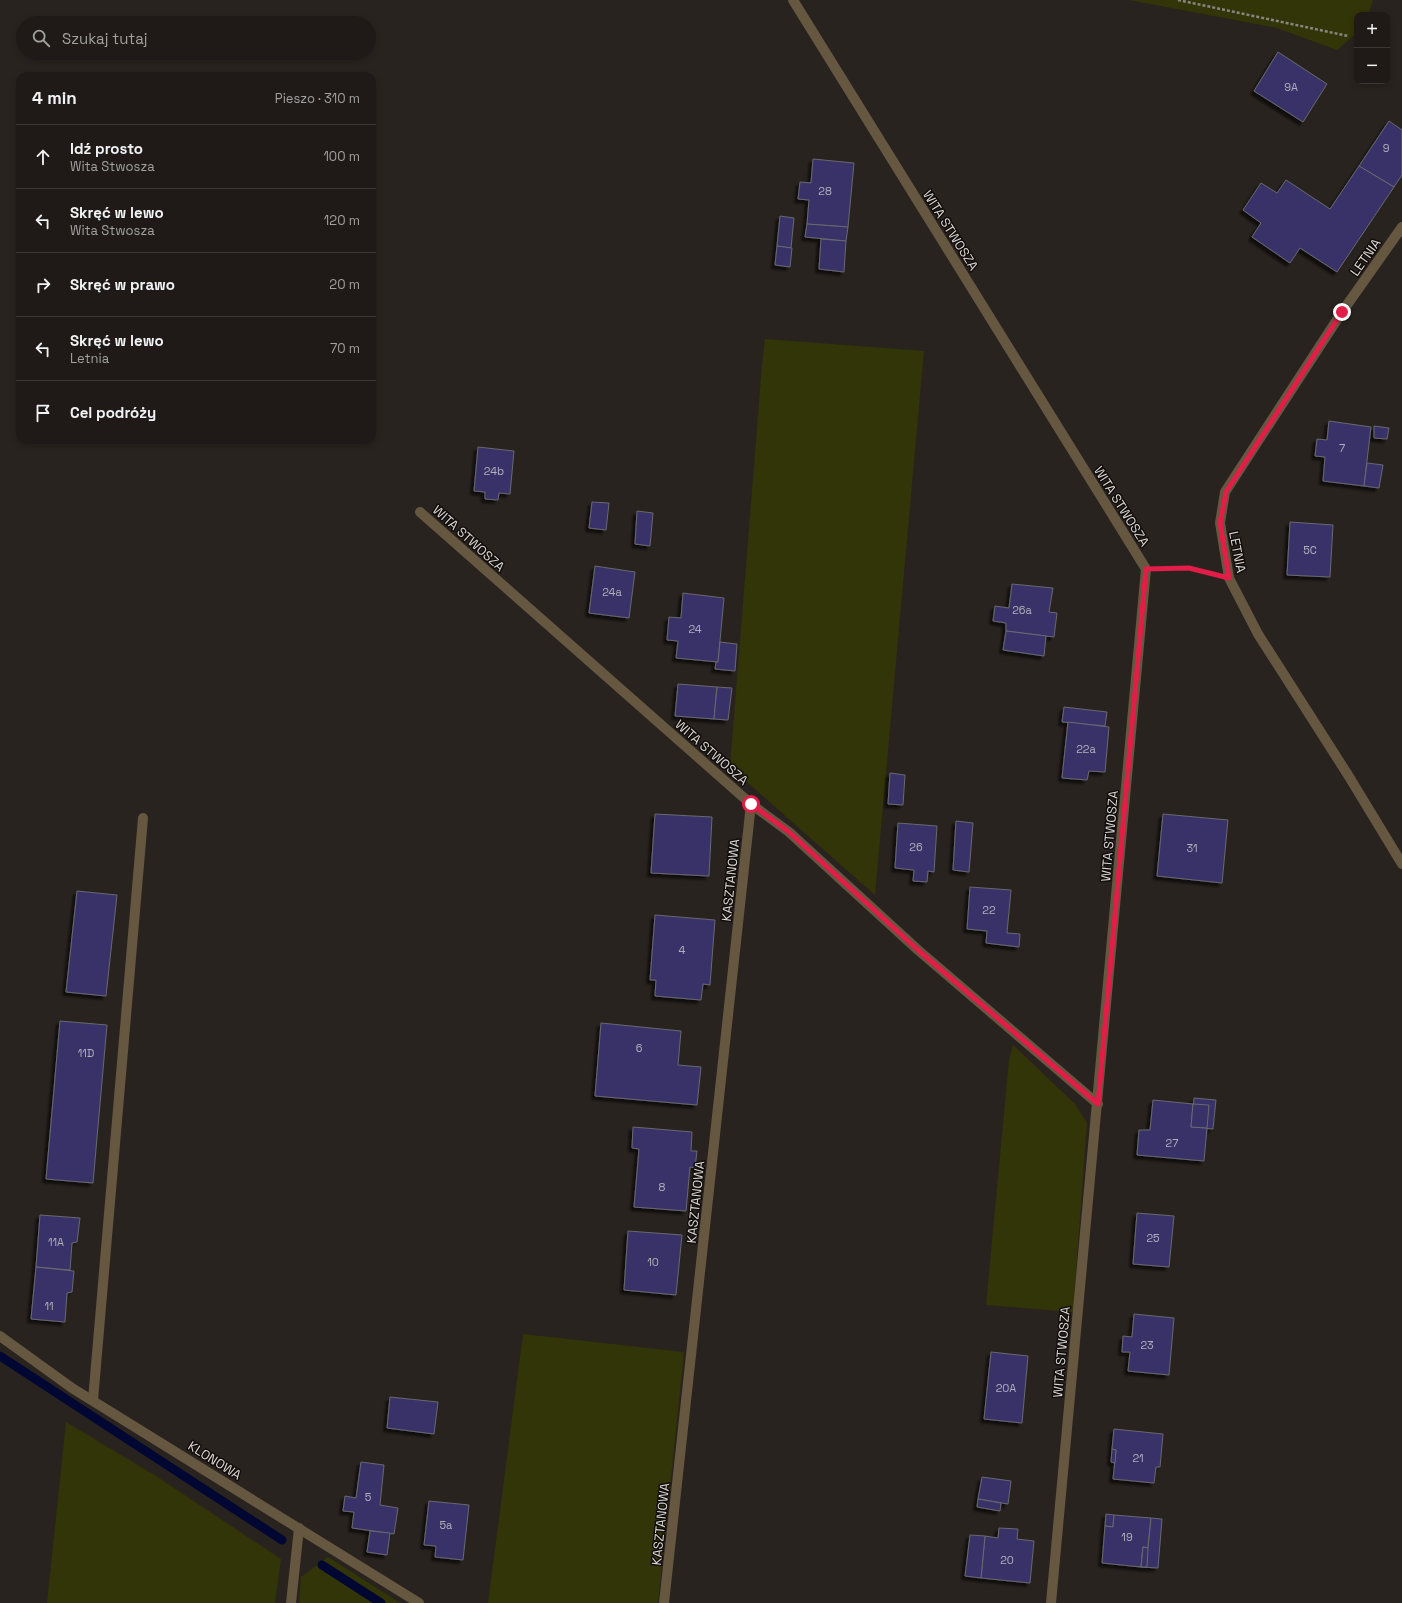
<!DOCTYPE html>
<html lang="pl">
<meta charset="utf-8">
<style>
:root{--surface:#1f1a17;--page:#272320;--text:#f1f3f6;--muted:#a1a1a1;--line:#3c3836}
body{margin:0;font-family:"Space Grotesk",sans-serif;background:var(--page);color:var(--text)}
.controls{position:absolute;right:12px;top:12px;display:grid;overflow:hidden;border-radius:8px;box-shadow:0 2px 6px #0003}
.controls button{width:36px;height:36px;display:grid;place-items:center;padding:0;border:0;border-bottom:1px solid var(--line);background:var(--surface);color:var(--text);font:20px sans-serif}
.stop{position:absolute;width:12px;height:12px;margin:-9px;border:3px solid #e11d48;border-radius:50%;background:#fff}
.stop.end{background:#e11d48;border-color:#fff;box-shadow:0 1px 4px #0008}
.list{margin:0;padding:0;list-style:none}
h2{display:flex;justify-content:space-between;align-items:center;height:52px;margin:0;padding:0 16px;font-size:17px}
h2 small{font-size:13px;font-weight:400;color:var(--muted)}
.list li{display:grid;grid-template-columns:26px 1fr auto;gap:12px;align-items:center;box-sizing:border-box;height:64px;padding:0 16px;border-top:1px solid var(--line)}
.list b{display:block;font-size:15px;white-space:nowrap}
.list p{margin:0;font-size:13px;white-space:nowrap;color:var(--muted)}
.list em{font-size:13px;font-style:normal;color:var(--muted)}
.icon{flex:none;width:22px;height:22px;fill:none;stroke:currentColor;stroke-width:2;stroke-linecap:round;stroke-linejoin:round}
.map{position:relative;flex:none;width:1402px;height:1603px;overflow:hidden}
.search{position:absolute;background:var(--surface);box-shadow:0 2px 6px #0003;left:16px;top:16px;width:360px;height:44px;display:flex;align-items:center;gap:10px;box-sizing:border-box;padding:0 14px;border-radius:22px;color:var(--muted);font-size:15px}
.panel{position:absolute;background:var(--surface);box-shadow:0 2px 6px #0003;left:16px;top:72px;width:360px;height:372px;border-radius:12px}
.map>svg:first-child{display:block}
.green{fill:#323507}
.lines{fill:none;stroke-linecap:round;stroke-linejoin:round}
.stream{stroke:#000732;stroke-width:9}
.building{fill:#393367;stroke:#686870;filter:url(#shadow)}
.path{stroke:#888480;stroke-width:2.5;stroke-dasharray:3 2;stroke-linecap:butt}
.lane{stroke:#655740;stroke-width:10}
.street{stroke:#655740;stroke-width:10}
.route{stroke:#e11d48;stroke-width:5}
.labels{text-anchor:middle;stroke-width:3;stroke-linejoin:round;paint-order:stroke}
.number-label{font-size:11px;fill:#b3afba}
.street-label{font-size:13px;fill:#dcd8d5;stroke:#100d0b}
</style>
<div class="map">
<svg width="1402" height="1603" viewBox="0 0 1402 1603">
<defs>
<filter id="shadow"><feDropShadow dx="-3.5" dy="3.5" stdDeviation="1" flood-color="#0009"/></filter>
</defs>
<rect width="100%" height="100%" fill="#29231f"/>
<!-- green -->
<g class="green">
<polygon points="1129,0 1373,0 1368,15 1357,15 1357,33 1337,50 1277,28"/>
<polygon points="765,339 924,351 875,895 730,767 762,365"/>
<polygon points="1013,1045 1075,1104 1087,1123 1073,1312 986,1305 1009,1060"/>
<polygon points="523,1334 684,1352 658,1603 488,1603"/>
<polygon points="66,1422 156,1476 281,1559 275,1603 47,1603"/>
<polygon points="328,1557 400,1603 299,1603 301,1577"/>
</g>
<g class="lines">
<!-- stream -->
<g class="stream">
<polyline points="0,1356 282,1540"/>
<polyline points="322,1565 381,1603"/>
</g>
</g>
<!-- building -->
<g class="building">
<polygon points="1278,52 1327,84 1303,122 1254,91"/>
<polygon points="1389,121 1402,130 1402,175 1394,187 1359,166"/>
<polygon points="813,159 854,163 848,227 807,224 809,200 798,199 800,182 811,183"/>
<polygon points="1359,166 1394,187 1337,272 1300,248 1290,263 1252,237 1261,223 1243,210 1261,183 1277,193 1286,180 1330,209"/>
<polygon points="780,216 794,218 791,248 777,246"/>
<polygon points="807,224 848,227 846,241 805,237"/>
<polygon points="821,239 846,241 844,272 819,269"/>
<polygon points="777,246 792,248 790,267 775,265"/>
<polygon points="1329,421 1371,427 1364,486 1323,481 1325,457 1315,456 1317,439 1327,440"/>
<polygon points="1374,426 1389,428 1387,439 1374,438"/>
<polygon points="478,447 514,451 510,494 499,493 498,500 485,499 485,492 474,491"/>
<polygon points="1367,463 1383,465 1379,488 1364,486"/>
<polygon points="592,502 609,503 606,530 589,528"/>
<polygon points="637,511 653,513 650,546 635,544"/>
<polygon points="1290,522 1333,525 1330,577 1287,575"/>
<polygon points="595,566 635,572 629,618 589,613"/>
<polygon points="1012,584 1053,588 1049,612 1057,613 1054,637 1006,631 1006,623 993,621 995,606 1009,608"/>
<polygon points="683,593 724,598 718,662 676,658 678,641 667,640 669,617 681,618"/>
<polygon points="1006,631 1046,636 1044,656 1003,650"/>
<polygon points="720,642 737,644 735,671 715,669 716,662 718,662"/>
<polygon points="678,684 717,687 714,719 675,716"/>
<polygon points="717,687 732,688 728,720 714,719"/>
<polygon points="1064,707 1107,712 1105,726 1062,722"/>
<polygon points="1068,722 1109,727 1105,772 1089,771 1087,780 1062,778"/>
<polygon points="890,773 905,775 903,805 888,804"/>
<polygon points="655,814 712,817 709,876 651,873"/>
<polygon points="1163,814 1228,820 1222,883 1157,876"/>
<polygon points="956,821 973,823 969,872 953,870"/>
<polygon points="898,823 937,826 934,872 928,871 927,882 913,881 914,870 895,868"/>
<polygon points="970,887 1011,890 1007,933 1020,934 1019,947 986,943 987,931 967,929"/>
<polygon points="77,891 117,895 106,996 66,992"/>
<polygon points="655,915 715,920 710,985 703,984 701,1000 655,996 656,980 650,980"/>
<polygon points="60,1021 107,1025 93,1183 46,1179"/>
<polygon points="601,1023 681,1031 678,1065 701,1067 697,1105 595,1096"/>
<polygon points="1194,1098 1216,1100 1213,1129 1191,1127"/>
<polygon points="1153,1100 1193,1104 1191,1127 1207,1128 1204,1161 1137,1155 1139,1130 1150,1130"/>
<polygon points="1193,1104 1209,1105 1207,1128 1191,1127"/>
<polygon points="633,1127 692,1132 691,1151 697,1151 695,1168 690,1167 686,1211 634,1207 639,1149 632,1148"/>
<polygon points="1137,1213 1174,1216 1169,1267 1133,1264"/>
<polygon points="40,1215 80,1218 77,1242 72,1243 70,1270 36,1267"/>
<polygon points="628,1231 682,1235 676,1295 624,1290"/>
<polygon points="36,1267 74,1271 72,1292 67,1293 65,1322 31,1319"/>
<polygon points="1134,1314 1174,1318 1169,1375 1128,1371 1130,1352 1122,1352 1123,1336 1132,1337"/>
<polygon points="991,1352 1028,1356 1022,1423 984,1419"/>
<polygon points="390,1397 438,1402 434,1434 387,1428"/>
<polygon points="1114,1429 1163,1434 1160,1467 1156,1467 1154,1483 1113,1479 1116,1450 1112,1449"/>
<polygon points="1112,1449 1116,1450 1115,1463 1111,1462"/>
<polygon points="361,1462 384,1465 380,1505 398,1508 394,1534 352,1528 354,1512 343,1511 345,1496 356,1498"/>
<polygon points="982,1477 1011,1481 1008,1504 978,1499"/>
<polygon points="978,1499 1001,1503 1000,1511 977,1507"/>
<polygon points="429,1501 469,1505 463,1560 435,1557 436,1546 424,1545"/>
<polygon points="1106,1514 1114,1515 1113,1527 1105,1526"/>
<polygon points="1114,1515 1151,1518 1148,1548 1143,1547 1141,1567 1102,1563 1105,1526 1113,1527"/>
<polygon points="1151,1518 1162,1519 1158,1568 1141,1567 1143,1547 1148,1548"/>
<polygon points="999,1528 1018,1529 1017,1539 1034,1541 1030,1583 981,1578 985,1536 998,1538"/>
<polygon points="370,1531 390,1533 387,1555 367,1552"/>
<polygon points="970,1535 985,1536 981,1578 965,1576"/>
<polygon points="1143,1547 1148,1548 1147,1567 1141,1567"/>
</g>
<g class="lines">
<!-- path -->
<g class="path">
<polyline points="1178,0 1348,36"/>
<polyline points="1166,569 1189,568 1207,572"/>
</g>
<!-- lane -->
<polyline class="lane" points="291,1603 299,1528"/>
<!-- street -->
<g class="street">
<polyline points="793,0 1146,569 1051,1603"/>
<polyline points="1402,227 1342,312 1225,492 1220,523 1229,578 1258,634 1348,775 1402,864"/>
<polyline points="420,512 751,804 789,832 918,950 1098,1104"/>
<polyline points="0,1336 72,1388 419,1603"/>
<polyline points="93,1400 143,818"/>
<polyline points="664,1603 751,804"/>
</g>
</g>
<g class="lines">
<!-- route -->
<polyline class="route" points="751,804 789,832 918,950 1098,1104 1146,569 1189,568 1229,578 1220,523 1226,492 1342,312"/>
</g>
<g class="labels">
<!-- number labels -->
<g class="number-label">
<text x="1291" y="91">9A</text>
<text x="1386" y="152">9</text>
<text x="825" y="195">28</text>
<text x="1342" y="452">7</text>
<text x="494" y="475">24b</text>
<text x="1310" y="554">5C</text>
<text x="612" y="596">24a</text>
<text x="1022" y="614">26a</text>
<text x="695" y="633">24</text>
<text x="1086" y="753">22a</text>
<text x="916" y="851">26</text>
<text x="1192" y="852">31</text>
<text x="989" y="914">22</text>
<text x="682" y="954">4</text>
<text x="639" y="1052">6</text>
<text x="86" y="1057">11D</text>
<text x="1172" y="1147">27</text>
<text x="662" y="1191">8</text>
<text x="1153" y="1242">25</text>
<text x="56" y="1246">11A</text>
<text x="653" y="1266">10</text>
<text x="49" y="1310">11</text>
<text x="1147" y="1349">23</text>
<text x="1006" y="1392">20A</text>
<text x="1138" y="1462">21</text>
<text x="368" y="1501">5</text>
<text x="446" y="1529">5a</text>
<text x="1127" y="1541">19</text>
<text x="1007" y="1564">20</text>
</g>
<!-- street labels -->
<g class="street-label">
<text transform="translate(951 230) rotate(58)" y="5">WITA STWOSZA</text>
<text transform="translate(1365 257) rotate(-55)" y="5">LETNIA</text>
<text transform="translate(1122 506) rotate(58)" y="5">WITA STWOSZA</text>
<text transform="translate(469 538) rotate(42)" y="5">WITA STWOSZA</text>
<text transform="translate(1238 552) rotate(79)" y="5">LETNIA</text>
<text transform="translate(712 752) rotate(41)" y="5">WITA STWOSZA</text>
<text transform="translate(1109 836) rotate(-85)" y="5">WITA STWOSZA</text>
<text transform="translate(730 880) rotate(-84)" y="5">KASZTANOWA</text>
<text transform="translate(695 1202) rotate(-84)" y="5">KASZTANOWA</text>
<text transform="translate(1061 1352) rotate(-85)" y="5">WITA STWOSZA</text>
<text transform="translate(215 1460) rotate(32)" y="5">KLONOWA</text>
<text transform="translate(660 1524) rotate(-84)" y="5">KASZTANOWA</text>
</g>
</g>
</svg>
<div class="controls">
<button>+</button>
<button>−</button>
</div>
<div class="stop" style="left:751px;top:804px"></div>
<div class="stop end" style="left:1342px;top:312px"></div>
<div class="search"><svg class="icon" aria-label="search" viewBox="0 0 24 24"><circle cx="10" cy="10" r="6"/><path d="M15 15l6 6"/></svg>Szukaj tutaj</div>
<section class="panel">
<h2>4 min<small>Pieszo · 310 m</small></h2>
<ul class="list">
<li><svg class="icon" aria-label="ahead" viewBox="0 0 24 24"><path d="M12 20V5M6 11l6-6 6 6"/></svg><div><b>Idź prosto</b><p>Wita Stwosza</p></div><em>100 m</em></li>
<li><svg class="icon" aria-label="left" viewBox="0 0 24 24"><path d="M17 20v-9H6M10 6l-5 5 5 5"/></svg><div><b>Skręć w lewo</b><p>Wita Stwosza</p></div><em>120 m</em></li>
<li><svg class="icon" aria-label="right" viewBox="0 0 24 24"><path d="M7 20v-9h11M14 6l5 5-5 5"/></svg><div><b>Skręć w prawo</b></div><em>20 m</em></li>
<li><svg class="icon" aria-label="left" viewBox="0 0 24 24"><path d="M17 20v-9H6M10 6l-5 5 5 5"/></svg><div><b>Skręć w lewo</b><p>Letnia</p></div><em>70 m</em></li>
<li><svg class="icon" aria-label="arrive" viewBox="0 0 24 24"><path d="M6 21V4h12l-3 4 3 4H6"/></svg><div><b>Cel podróży</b></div></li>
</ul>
</section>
</div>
